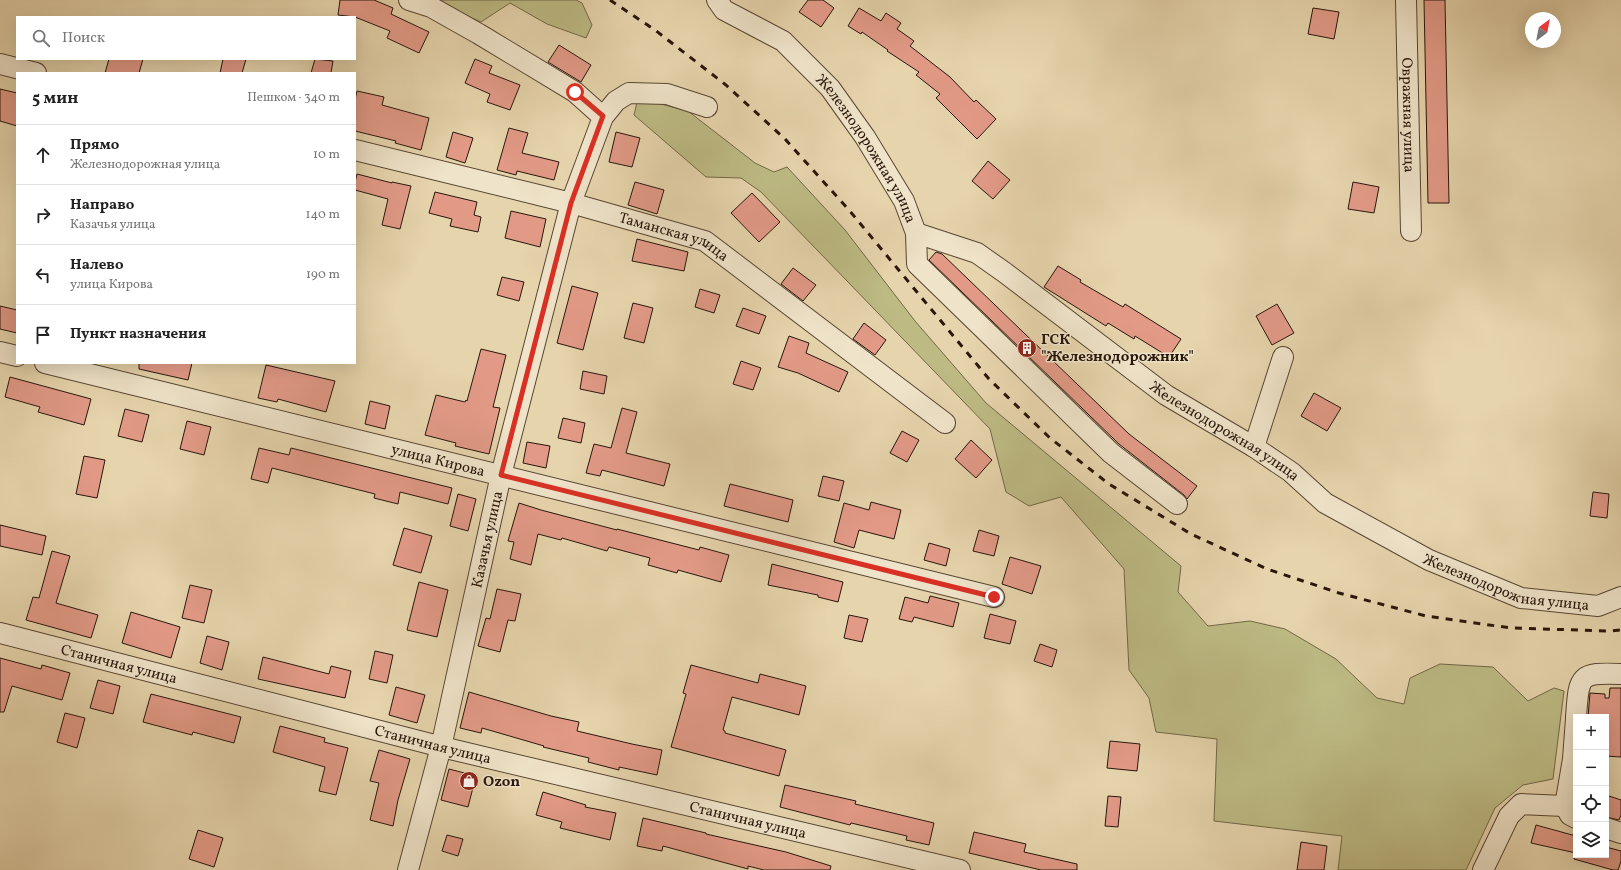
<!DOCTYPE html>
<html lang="ru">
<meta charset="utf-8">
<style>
:root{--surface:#fff;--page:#f2f2f2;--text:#222;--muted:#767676;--line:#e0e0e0}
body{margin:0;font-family:Vollkorn,serif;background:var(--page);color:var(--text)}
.controls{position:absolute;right:12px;bottom:12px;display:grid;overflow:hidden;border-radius:0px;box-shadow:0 4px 16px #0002}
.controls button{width:36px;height:36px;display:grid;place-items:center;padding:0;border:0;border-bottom:1px solid var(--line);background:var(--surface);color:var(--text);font:20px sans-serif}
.compass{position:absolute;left:1525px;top:12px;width:36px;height:36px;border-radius:50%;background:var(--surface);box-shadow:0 4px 16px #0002;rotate:32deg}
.stop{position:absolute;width:12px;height:12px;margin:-9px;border:3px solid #d93025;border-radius:50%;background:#fff}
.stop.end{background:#d93025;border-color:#fff;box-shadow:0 1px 4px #0008}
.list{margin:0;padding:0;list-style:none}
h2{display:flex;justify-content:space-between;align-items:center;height:52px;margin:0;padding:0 16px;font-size:17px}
h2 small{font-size:13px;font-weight:400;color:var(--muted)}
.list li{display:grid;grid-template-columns:26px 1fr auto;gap:12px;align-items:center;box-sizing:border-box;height:60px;padding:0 16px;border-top:1px solid var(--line)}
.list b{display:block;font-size:15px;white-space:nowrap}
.list p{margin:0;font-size:13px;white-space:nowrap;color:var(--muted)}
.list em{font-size:13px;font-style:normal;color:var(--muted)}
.icon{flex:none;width:22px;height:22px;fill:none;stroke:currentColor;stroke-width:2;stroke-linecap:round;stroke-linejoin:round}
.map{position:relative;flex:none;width:1621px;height:870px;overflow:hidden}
.search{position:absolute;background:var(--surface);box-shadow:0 4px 16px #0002;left:16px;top:16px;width:340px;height:44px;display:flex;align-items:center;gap:10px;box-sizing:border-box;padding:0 14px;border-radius:0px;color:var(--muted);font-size:15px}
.panel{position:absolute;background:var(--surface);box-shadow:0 4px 16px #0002;left:16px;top:72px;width:340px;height:292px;border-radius:0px}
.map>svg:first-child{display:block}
.green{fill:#bdba84;stroke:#726847}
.building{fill:#e29a87;stroke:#28160a}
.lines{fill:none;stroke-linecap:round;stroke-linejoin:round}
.minor-casing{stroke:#584632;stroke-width:22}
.minor{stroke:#efe3c9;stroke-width:20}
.rail{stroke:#28160a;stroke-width:3;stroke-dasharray:7 7;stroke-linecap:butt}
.route{stroke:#d93025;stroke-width:5}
.labels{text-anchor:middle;stroke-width:3;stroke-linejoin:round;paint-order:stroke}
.street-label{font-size:15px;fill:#28160a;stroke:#efe3c9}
.poi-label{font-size:15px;font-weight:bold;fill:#28160a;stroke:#efe3c9;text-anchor:start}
</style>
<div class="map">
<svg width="1621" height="870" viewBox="0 0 1621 870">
<rect width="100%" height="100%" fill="#e6d4ac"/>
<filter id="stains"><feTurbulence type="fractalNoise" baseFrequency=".005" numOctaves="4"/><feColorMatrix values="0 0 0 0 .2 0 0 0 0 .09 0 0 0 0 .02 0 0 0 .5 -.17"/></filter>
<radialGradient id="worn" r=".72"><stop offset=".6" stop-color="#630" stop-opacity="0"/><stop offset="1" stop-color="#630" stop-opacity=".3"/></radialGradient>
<!-- green -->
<g class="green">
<polygon points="432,0 576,0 582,3 592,25 586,38 547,24 510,3 481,22"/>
<polygon points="638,98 688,111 755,163 774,172 787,167 845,230 915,321 986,403 1181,566 1178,592 1208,626 1250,621 1285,629 1336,659 1377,698 1404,704 1410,678 1440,664 1493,667 1528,701 1554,688 1564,691 1553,779 1523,785 1495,808 1466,870 1338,870 1342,836 1214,821 1217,739 1156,732 1149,698 1129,670 1124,569 1061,497 1029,506 1006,492 990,429 761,192 741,178 706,177 634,115"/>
</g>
<!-- building -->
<g class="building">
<polygon points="340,0 374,0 393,8 391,14 429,32 419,53 387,38 390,31 355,17 338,15"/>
<polygon points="808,0 823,0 834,8 821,27 799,12"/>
<polygon points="1424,0 1445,0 1449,203 1428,203"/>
<polygon points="859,8 881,21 886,13 901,23 897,29 914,41 910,46 950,77 974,102 976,100 996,119 977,139 936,98 940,94 916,75 919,72 887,51 888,50 862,32 861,34 848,26"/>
<polygon points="1313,8 1339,12 1334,39 1308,34"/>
<polygon points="559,45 591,65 581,82 548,62"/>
<polygon points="109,59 143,59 139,73 105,73"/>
<polygon points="223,59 246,59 242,73 220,73"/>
<polygon points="315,59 333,61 331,73 311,73"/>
<polygon points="475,59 492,66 489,73 520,85 510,110 487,102 490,94 465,83"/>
<polygon points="0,89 17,93 17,126 0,121"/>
<polygon points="357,91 384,97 382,105 429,118 421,150 395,143 396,141 355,131 355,100"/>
<polygon points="509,128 528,133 522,153 559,162 554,180 517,171 516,175 497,170"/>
<polygon points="453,132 473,138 465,163 446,157"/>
<polygon points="616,132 640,138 632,167 609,162"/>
<polygon points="988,161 1010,180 993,199 972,181"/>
<polygon points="357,174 392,183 392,182 411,186 400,229 382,225 388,199 355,190 355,182"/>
<polygon points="635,182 664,190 657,214 628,205"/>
<polygon points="1353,182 1379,187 1374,213 1348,209"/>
<polygon points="435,192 477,202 474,215 481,217 478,232 450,226 452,219 429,213"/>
<polygon points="752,193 780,222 759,242 731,213"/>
<polygon points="511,211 546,219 540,247 505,238"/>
<polygon points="637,239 688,252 684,271 632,261"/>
<polygon points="936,252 942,254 1129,434 1197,486 1187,499 1184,495 1119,444 929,260"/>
<polygon points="1058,266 1081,280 1080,282 1123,307 1125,304 1181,339 1169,357 1135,336 1134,339 1108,323 1106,326 1044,287"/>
<polygon points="793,268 816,285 803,301 781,284"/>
<polygon points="502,277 524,282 519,301 497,295"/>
<polygon points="572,286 598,293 583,350 557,343"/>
<polygon points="700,289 720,295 714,313 695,307"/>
<polygon points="633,303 653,308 644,343 624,338"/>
<polygon points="1277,304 1294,333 1272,345 1256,316"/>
<polygon points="0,306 17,310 17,333 0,329"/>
<polygon points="743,308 766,316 759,334 736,326"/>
<polygon points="864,323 886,340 875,355 853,339"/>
<polygon points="789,336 809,343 806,353 848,372 839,392 798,373 778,367"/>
<polygon points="481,349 506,355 493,407 500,408 489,454 455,446 456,443 425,435 436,395 465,402 466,400 467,401"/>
<polygon points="741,361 761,368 753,390 733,384"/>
<polygon points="139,363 192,363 188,380 139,369"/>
<polygon points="266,365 335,381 326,412 278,399 277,402 258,398"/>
<polygon points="583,371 607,376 604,394 580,389"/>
<polygon points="10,377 91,399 84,425 38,412 40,407 5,397"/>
<polygon points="1314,393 1341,408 1327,431 1301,416"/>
<polygon points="370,401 390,406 385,429 365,424"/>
<polygon points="622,408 637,412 626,453 670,464 664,486 602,470 600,476 586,473 594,444 611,448"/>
<polygon points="125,409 149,415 142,442 118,436"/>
<polygon points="563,418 585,423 581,443 558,438"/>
<polygon points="187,421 211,427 204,455 180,449"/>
<polygon points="902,431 919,440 907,462 890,453"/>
<polygon points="971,440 992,460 976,478 955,459"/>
<polygon points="527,442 550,446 546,468 523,463"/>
<polygon points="259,448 289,455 291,448 452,488 448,504 400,492 398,504 374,498 375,494 272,468 268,483 251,479"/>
<polygon points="84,456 105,460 97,498 76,494"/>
<polygon points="823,476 844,481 839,501 818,496"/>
<polygon points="730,484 793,500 788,522 724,506"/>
<polygon points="1593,492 1609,494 1607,518 1590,516"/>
<polygon points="458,494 476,499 468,531 450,526"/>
<polygon points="871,502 901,510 894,539 859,530 854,548 834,542 844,503 869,510"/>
<polygon points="519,503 541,510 617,530 617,529 699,550 700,547 729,555 721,582 678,570 677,573 648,565 650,558 609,547 607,551 562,538 561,540 538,534 531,565 510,559 514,542 508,541"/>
<polygon points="0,525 46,536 42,555 0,546"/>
<polygon points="404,528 432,536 421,573 393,565"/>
<polygon points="979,530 999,536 994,556 973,551"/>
<polygon points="929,543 950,549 946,566 924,560"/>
<polygon points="52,551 70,556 56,603 98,615 91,638 26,620 33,597 39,598"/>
<polygon points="1010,557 1041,566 1032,594 1002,584"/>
<polygon points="772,564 843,582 838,602 818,597 818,595 768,585"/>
<polygon points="419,582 448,590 437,637 407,630"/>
<polygon points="190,585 212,590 204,623 182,618"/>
<polygon points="497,589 521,594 515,621 508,620 500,652 478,646 486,618 490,619"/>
<polygon points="930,596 959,603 953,627 914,617 912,622 899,619 905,597 928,603"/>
<polygon points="131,612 180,627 171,658 122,643"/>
<polygon points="990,614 1016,621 1010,644 984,638"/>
<polygon points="849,615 868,619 862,642 844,638"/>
<polygon points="207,636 229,642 222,670 200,663"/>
<polygon points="1040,644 1057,650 1052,667 1034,661"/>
<polygon points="375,651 393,655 387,683 369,679"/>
<polygon points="263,657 329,674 331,666 351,671 345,698 258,679"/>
<polygon points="0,658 41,669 42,665 70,673 62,700 12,686 4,712 0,712"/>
<polygon points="691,665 758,683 760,674 806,686 799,715 732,697 723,730 725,731 725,733 786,750 779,776 671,747 686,694 683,693"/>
<polygon points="98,680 120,686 113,714 90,708"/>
<polygon points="396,687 425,695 417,723 389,715"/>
<polygon points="1610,688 1621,688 1621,757 1606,756 1608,717 1588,717 1590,693 1605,694 1605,698 1609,698"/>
<polygon points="469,692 551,716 579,722 577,731 632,744 662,750 657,775 619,767 619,770 588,762 589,758 543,747 544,746 482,728 481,733 460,728"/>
<polygon points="151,694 241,717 234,743 193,732 192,735 143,722"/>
<polygon points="65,713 85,718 77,748 57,742"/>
<polygon points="280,726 325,738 324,742 348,748 336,795 319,791 325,767 273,752"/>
<polygon points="1110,741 1140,744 1137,771 1107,768"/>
<polygon points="379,750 410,759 398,800 393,826 370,820 379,783 370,781"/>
<polygon points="449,769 476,776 468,807 441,800"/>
<polygon points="785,785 856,801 855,804 934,823 929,845 906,840 907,836 851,823 850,825 780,807"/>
<polygon points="543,792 586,805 585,807 616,813 610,840 560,828 562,822 536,815"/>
<polygon points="1606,795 1621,800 1621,815 1619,820 1606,817"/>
<polygon points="1108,796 1121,797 1118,827 1105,826"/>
<polygon points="643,818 706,833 706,834 786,852 831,866 830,870 764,870 748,866 748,869 663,846 662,851 637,846"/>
<polygon points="1536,825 1576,836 1576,853 1531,843"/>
<polygon points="198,830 223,838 214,867 189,859"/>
<polygon points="974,832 1026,844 1024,852 1077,864 1077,870 1041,870 969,853"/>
<polygon points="447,835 463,839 458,856 442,851"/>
<polygon points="1301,842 1327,846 1324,870 1297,870"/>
<polygon points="1606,847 1621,851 1621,861 1618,870 1613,870 1574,859 1574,855 1606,855"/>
</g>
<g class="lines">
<defs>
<g id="minor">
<polyline points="409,0 431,7 479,34 575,92 603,117"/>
<path id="s1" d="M 717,0 L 724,10 L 783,41 L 830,88 L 865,137 L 904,201 L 916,233 L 977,253 L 1004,272 L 1166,395 L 1254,447 L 1291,472 L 1325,503 L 1429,560 L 1521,598 L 1598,606 L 1621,597"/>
<path id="s2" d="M 1406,0 L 1411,231"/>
<polyline points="0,64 36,73"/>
<path id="s3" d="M 355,150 L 571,203 L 705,241 L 945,423"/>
<polyline points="916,233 917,264 1111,453 1177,504"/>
<polyline points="0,352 17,356"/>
<path id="s4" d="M 45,363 L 994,597"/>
<polyline points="1254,447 1283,357"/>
<path id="s5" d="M 0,633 L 446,748 L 960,870"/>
<path d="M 1576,717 C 1579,676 1578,672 1621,674"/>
<polyline points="1576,719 1573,759 1565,806 1570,815 1576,818"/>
<polyline points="1606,828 1621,833"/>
<path id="s6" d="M 408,870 L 441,747 L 501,475 L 571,203 L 603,117 L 616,101 L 629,93 L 667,94 L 707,107"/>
<polyline points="1483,870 1509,816 1521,804 1565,806"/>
</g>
</defs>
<!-- minor casing -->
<use href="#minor" class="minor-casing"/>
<!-- minor -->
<use href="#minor" class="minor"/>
<!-- rail -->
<polyline class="rail" points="610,0 655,30 726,85 785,139 849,210 989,379 1050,438 1109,484 1191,534 1267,569 1339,593 1426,616 1511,628 1610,631 1621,630"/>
</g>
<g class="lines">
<!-- route -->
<polyline class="route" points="575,92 603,116 571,203 501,475 994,597"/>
</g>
<!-- icons -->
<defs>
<symbol id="building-disc" viewBox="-11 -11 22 22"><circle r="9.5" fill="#8f2418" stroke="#efe3c9"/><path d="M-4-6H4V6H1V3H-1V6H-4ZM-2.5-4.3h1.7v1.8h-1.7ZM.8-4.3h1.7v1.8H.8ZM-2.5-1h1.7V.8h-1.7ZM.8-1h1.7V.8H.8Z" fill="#fff"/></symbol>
<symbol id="shop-disc" viewBox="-11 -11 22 22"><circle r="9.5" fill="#8f2418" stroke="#efe3c9"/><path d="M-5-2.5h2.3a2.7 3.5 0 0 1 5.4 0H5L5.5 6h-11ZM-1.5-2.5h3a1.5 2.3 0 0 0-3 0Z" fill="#fff"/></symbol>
</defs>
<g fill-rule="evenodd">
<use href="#building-disc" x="1016" y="337" width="22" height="22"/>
<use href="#shop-disc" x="458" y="770" width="22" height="22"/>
</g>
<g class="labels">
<!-- street labels -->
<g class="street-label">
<text dy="5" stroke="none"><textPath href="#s2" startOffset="115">Овражная улица</textPath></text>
<text dy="5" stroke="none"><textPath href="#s1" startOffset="216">Железнодорожная улица</textPath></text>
<text dy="5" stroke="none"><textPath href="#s3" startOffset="331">Таманская улица</textPath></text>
<text dy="5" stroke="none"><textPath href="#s1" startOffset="684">Железнодорожная улица</textPath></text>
<text dy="5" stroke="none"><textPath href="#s4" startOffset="405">улица Кирова</textPath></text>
<text dy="5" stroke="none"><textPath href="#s6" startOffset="340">Казачья улица</textPath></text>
<text dy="5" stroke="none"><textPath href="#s1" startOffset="1008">Железнодорожная улица</textPath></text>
<text dy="5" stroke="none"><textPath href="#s5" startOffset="123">Станичная улица</textPath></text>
<text dy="5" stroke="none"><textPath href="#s5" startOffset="447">Станичная улица</textPath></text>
<text dy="5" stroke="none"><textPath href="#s5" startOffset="771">Станичная улица</textPath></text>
</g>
<!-- poi labels -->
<g class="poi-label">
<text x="1041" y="344">ГСК<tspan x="1041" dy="17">"Железнодорожник"</tspan></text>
<text x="483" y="786">Ozon</text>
</g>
</g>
<rect width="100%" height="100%" filter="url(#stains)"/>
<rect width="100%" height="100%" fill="url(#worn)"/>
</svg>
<div class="controls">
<button>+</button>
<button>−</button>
<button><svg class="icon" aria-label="locate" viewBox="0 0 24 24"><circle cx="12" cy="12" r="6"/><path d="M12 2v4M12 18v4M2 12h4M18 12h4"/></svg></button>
<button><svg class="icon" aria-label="layers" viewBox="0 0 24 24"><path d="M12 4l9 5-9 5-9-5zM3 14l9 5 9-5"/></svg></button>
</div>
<svg class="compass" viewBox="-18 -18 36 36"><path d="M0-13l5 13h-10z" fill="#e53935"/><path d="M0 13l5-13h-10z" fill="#767676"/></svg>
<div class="stop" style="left:575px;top:92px"></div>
<div class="stop end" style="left:994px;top:597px"></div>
<div class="search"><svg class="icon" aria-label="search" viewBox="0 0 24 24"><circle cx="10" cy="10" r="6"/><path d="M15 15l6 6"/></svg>Поиск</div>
<section class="panel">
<h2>5 мин<small>Пешком · 340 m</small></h2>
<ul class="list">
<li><svg class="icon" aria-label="ahead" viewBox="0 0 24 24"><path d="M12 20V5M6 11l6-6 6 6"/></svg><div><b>Прямо</b><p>Железнодорожная улица</p></div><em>10 m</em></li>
<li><svg class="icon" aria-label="right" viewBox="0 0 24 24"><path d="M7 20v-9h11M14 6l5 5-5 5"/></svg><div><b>Направо</b><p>Казачья улица</p></div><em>140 m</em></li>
<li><svg class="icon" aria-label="left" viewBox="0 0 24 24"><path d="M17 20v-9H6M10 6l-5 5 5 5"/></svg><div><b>Налево</b><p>улица Кирова</p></div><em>190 m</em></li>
<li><svg class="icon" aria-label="arrive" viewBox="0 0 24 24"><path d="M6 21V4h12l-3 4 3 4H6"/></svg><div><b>Пункт назначения</b></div></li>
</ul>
</section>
</div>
